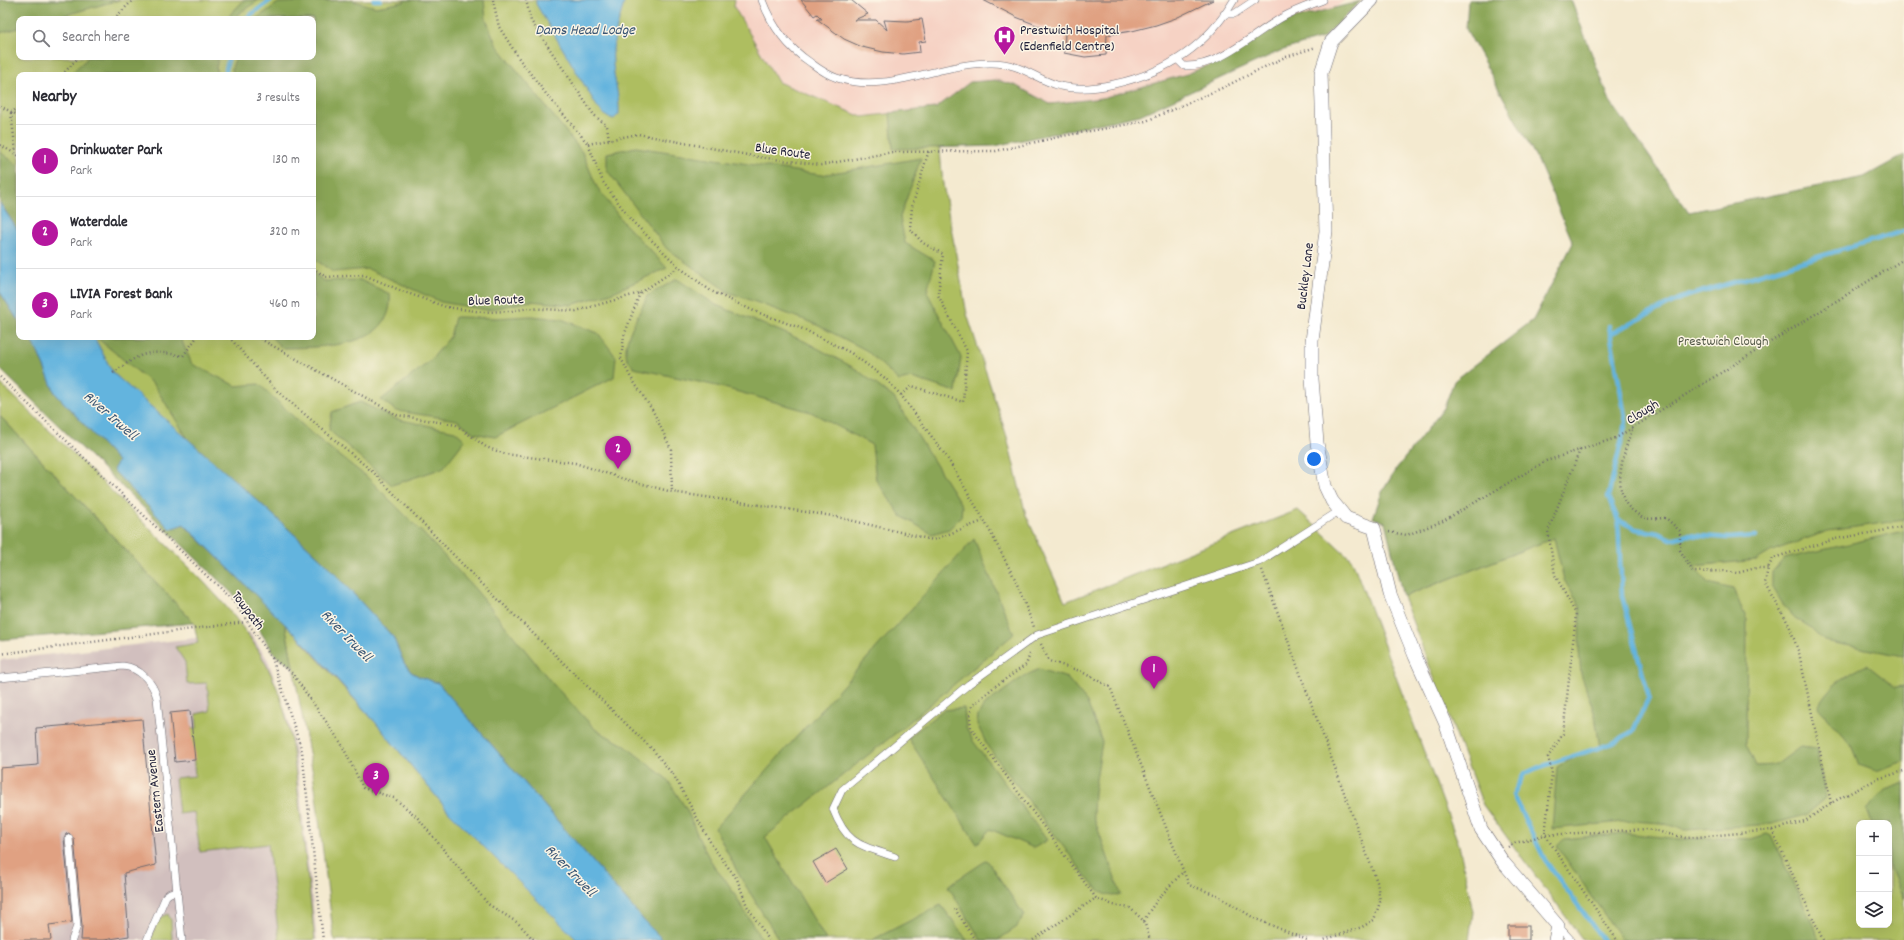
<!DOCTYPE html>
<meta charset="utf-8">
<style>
:root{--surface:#fff;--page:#f2f2f3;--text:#2b2b33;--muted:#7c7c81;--line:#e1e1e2;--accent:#b5179e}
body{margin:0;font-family:Dekko,sans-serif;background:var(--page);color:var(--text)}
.controls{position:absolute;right:12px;bottom:12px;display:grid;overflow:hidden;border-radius:8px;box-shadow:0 4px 16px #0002}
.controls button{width:36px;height:36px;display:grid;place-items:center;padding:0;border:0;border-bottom:1px solid var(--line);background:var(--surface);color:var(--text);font:20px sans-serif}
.you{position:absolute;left:1314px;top:459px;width:14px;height:14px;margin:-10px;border:3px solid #fff;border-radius:50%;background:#1a73e8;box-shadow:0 0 0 6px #1a73e833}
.badge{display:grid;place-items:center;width:26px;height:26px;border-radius:50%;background:var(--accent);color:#fff;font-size:13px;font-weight:700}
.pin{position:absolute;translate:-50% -33px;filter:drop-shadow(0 1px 2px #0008)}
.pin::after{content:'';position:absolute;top:21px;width:14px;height:12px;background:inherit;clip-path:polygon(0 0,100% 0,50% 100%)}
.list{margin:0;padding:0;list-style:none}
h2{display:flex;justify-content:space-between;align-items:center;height:52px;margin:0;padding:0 16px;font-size:17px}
h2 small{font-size:13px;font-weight:400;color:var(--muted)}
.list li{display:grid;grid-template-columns:26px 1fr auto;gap:12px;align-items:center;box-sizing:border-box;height:72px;padding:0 16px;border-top:1px solid var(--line)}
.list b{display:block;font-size:15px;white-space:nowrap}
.list p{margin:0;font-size:13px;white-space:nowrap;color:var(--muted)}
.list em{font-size:13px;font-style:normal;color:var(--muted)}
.icon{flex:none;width:22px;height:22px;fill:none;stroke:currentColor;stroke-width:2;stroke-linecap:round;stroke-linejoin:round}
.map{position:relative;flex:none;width:1904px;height:940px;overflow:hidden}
.search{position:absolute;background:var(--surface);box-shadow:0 4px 16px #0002;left:16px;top:16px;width:300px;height:44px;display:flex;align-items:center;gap:10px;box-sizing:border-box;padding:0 14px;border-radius:8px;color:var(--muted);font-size:15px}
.panel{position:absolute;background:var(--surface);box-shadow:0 4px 16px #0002;left:16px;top:72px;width:300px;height:268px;border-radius:8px}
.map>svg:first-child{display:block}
.built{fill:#f6d2c4}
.industrial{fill:#d1bfbe}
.green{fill:#aebe60;stroke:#68704e;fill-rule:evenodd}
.forest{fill:#8aa556;stroke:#566448}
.water{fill:#64b4de;stroke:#436b8c}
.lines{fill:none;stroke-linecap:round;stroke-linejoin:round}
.stream{stroke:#64b4de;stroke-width:4.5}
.building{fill:#e0a182}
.lane-casing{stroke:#6c686f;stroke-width:8}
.street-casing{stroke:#6c686f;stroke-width:14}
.path{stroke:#6c686f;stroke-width:2.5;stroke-dasharray:1 3;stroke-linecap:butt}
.lane{stroke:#fff;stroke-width:7}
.street{stroke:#fff;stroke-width:13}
.labels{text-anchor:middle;stroke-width:3;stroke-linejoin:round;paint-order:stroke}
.poi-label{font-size:14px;fill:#22223b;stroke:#fcf5e5;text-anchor:start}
.street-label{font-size:14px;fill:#22223b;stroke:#fcf5e5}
.park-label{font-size:14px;fill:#535948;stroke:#fcf5e5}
.water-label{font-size:15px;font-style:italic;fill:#395574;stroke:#fcf5e5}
</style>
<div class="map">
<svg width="1904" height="940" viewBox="0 0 1904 940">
<rect width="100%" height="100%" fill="#fcf5e5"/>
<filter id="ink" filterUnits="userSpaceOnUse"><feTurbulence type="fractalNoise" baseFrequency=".025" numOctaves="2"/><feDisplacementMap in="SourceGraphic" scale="8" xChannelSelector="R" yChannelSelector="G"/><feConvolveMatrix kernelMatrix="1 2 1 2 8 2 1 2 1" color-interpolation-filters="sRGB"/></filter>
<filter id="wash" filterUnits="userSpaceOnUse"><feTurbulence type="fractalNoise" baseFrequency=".012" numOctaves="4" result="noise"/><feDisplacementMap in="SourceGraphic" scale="16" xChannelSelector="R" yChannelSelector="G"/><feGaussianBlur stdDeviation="0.9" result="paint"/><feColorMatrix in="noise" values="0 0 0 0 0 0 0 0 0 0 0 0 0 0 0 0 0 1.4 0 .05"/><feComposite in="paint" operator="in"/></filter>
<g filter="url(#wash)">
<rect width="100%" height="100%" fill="#f4ead0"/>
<!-- built -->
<polygon class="built" points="735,0 1345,0 1321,19 1143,104 936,108 862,117 778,82 734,7"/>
<!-- industrial -->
<polygon class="industrial" points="249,632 268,660 289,722 295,750 317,940 0,940 0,660"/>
<!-- green -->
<g class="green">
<path d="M 0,0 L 735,0 L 734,7 L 778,82 L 862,117 L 936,108 L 943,184 L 967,314 L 1007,437 L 1026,515 L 1065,602 L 1298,510 L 1352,560 L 1459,845 L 1473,912 L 1469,940 L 663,940 L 174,428 L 113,373 L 94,337 L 313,337 L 313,75 L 19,75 L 19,232 L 0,203 ZM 19,19 L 313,19 L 313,57 L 19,57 Z"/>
<path d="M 0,383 C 51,432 102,481 152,531 C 199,577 252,624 277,688 C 292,727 295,768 300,810 C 305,853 310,897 315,940 L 279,940 L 268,844 L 200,852 L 194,812 L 179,814 L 175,778 L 195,776 L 191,729 L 197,728 L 196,714 L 210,711 L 207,683 L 187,684 L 185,662 L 175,647 L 198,643 L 194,623 L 0,416 Z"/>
<path d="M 1904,431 L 1904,940 L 1583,940 L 1483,805 L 1403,597 L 1690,484 ZM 1859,823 L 1889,823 L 1889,925 L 1859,925 Z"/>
<polygon points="285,623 376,723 449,812 577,940 334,940 314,780"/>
<polygon points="168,914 171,920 172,940 150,940 159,918"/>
</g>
<!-- forest -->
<g class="forest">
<polygon points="0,0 119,0 51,19 19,19 19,28 0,33"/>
<polygon points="244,0 259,0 238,14 235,19 226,19"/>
<polygon points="350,0 376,7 404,2 405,0 484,0 486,19 496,44 582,152 597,187 622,221 667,268 611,293 571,305 531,301 487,310 441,302 368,269 333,272 313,258 313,75 233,75 232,68 236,57 313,57 313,19 256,19 278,3"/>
<polygon points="1468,0 1571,0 1610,101 1689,212 1864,177 1904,155 1904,520 1828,531 1772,551 1757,560 1694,566 1708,583 1733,589 1747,620 1746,744 1756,766 1776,765 1800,747 1816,749 1826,798 1806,815 1772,824 1685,830 1662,823 1632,821 1552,829 1557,767 1579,755 1600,749 1595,715 1581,674 1579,650 1580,606 1564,580 1554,538 1403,597 1385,522 1373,518 1382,492 1396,469 1444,408 1454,381 1533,320 1573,243 1538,161 1466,29"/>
<polygon points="1361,1 1323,38 1280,51 1140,115 995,146 893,149 890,113 936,108 970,82 995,80 1015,85 1050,104 1102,98 1187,74 1231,56 1285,21"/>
<polygon points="89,57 219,57 216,67 217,75 69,75"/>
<polygon points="636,147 821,175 921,158 900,217 905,243 935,261 927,292 961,357 956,392 912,378 899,381 866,350 813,323 728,292 667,249 607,170 607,153"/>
<polygon points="0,152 19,166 19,232 0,203"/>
<path d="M 313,273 L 324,281 L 360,280 L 390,294 C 395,349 321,347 282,348 L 271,337 L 313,337 Z"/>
<path d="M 677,279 L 716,305 L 804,341 L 856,369 L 894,398 L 962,506 L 961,517 L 949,529 L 932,534 L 901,516 L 876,480 L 872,445 L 811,412 L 717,386 L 634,368 C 632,365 628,361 627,358 C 621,340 641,313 647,296 Z"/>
<polygon points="0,292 19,322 19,337 28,337 37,350 55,393 118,461 285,623 293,667 276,656 242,603 0,369"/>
<polygon points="531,316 561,319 598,333 616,357 614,377 495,437 474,433 457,420 397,411 381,400 430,361 450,337 455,317 497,318"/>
<polygon points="96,337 180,337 192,364 236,386 259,384 312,434 368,478 419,529 475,589 552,683 596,730 624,745 667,779 687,810 700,841 714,867 727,882 762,940 663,940 645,922 438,683 420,677 411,672 404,663 393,637 324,562 258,501 193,447 154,385"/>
<polygon points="360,402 396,419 455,431 465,440 443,468 392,485 329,430 332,412"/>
<polygon points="0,416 194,623 0,640"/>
<polygon points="1904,531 1904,656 1824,641 1810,627 1795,618 1784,606 1772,586 1772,572 1784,559"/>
<polygon points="974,539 1014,634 902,728 765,837 826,940 779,940 738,873 715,828"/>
<path d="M 1867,665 L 1895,687 L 1904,686 L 1904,761 L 1876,771 L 1859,765 L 1851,745 L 1818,707 C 1826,687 1848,674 1867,665 Z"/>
<path d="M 1039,669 L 1067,678 L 1087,702 L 1102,742 L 1094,792 L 1093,815 L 1121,895 C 1106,898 1103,893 1091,883 L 988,747 L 977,724 L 978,716 L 983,706 L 1023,677 Z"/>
<polygon points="964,708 966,728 973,741 1047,840 1034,848 990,829 977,844 908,738 943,710"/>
<polygon points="1904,783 1904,901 1889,864 1889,823 1872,823 1867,810 1885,790"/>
<polygon points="1624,833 1679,839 1714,838 1751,839 1767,834 1771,836 1820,940 1622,940 1557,846 1564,839"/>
<polygon points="987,860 1024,915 1017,927 998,940 981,940 948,886"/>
<polygon points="941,905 967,940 872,940"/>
</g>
<!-- water -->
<g class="water">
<path d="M 536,0 L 625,0 C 619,21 611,42 613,64 C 614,81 620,97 619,114 L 614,119 L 607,117 L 598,108 L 536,4 Z"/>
<polygon points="0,203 19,232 19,322 0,292"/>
<polygon points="28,337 94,337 113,373 258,501 324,562 393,637 404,663 411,672 420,677 438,683 645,922 663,940 577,940 449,812 376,723 311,650 184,524 170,529 113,470 118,461 55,393 37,350"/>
</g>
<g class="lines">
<!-- stream -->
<g class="stream">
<polyline points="374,0 380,0"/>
<polyline points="245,19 271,0"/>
<polyline points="226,75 226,68 229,57"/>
<polyline points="1610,334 1681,298 1904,231"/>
<polyline points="1618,520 1636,529 1658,533 1671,539 1688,535 1729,538 1756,536"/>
<polyline points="1603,940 1545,860 1513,795 1524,774 1537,768 1613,743 1633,731 1649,697 1622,596 1618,520 1608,497 1626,422 1609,326"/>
</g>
</g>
<g id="blocks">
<!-- building -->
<g class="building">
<polygon points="801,0 851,0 868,14 854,20 876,20 887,30 884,20 907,21 922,19 926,41 919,42 920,52 903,54 883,52 862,47 844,39 817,19 822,19 817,14 814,16"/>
<polygon points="983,0 1213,0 1176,18 1156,25 1132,31 1107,35 1106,55 1085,57 1064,53 1065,33 1039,26 1016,17"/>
<polygon points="190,711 195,760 175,762 170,713"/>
<polygon points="142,719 156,865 124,873 129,936 104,940 81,940 82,926 74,838 69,833 66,834 64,838 72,922 49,925 51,940 0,940 0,768 38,765 36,728"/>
<polygon points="836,849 848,869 825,883 813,862"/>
<rect x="1508" y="926" width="21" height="14"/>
</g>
</g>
</g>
<g filter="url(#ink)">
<use href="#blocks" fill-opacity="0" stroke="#6c686f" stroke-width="1"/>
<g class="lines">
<defs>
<g id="lane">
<path d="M 762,0 C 772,27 787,47 811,63 C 819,69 828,75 837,78 C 888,95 941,62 992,63 C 1022,63 1034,79 1060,86 C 1077,90 1097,88 1114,84 C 1165,73 1207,46 1234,0"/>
<polyline points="1224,14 1234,14 1255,0"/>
<path d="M 1178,60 L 1184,66 C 1219,68 1254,33 1283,17 C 1295,10 1310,5 1323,0"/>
<path d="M 0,678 L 123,666 C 140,668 153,682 157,698 L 182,940"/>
<polyline points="69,838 77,926 72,940"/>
<path d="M 895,857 C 860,845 847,845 833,809 L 842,790 L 969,684 L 1037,635 L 1259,562 L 1339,511"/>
<polyline points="1558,926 1571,940"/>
<polyline points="147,940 166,896 170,893 178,891"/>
</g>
<polyline id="street" points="1372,0 1331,42 1321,73 1326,231 1312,341 1312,379 1317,443 1325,486 1332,501 1346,518 1374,528 1390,594 1415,656 1445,722 1481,829 1503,862 1558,926 1555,940"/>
</defs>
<!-- lane casing -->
<use href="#lane" class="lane-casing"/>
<!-- street casing -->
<use href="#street" class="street-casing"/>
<!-- path -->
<g class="path">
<polyline points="493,0 499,27 520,60 547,95 588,144 603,182 631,220 679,267 711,291 754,311 803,329 851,353 885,378 901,395 946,456 984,520 1015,579 1034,627"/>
<polyline points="526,0 531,21 594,115 607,126 609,140"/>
<polyline points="114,19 133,0"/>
<polyline points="62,75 79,57"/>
<polyline points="0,106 19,116"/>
<polyline points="11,113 16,153"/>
<polyline points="11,113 19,107"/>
<polyline points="588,144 638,134 758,157 821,165 893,152 996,151 1063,136 1146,121 1222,88 1283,58 1316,47"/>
<polyline points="0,145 19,156"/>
<polyline points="313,268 326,277 364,275 402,291 446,307 483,312 511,311 529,308 576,311 640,293 679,267"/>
<polyline points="640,293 624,336 621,358 630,376 653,411 671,449 672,492"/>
<polyline points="229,337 276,390 374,473 473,575 653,750 674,776 713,847 737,879 747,906 769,940"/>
<polyline points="257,337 397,415 456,425 486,447 505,454 575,463 621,478 672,492 833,516 933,540 983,521"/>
<path d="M 113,373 C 142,352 148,349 183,356 L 197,337"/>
<polyline points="0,377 234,602 272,658 302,751 323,940"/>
<polyline points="901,395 912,386 963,402 967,351 938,295 943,254 923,243 910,229 912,207 929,150"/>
<path d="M 1632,430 C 1624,450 1613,485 1627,505 C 1631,510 1639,515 1644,519 L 1666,518 L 1680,531 L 1680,550 L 1693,572 L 1724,571 L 1737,573 L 1756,568 L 1768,568"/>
<polyline points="1580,450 1548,531 1555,575 1576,614 1563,734 1548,757 1552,772 1545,835 1617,940"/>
<polyline points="1389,532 1407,535 1443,521 1546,461 1616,438 1904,259"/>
<polyline points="1262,570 1377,882 1380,902 1374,920 1362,927 1324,940"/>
<polyline points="1041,644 1049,661 1080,671 1110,687 1189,885 1217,895 1254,918 1307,940"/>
<polyline points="0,654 246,622"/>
<polyline points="1030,654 1026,665 994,687 972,706 970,717 971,728 1096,898 1113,905 1130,908 1144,921 1150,940"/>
<polyline points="272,658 292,673 341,743 363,788 394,798 417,817 488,904 518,923 534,940"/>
<polyline points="1831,803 1799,653 1789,625 1765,583 1768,568 1773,558 1835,539 1904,527"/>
<polyline points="1772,830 1805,821 1831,803 1877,779 1904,771"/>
<polyline points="1508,847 1515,843 1545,835 1648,829 1686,838 1772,830 1823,940"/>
<polyline points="955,909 975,940"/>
<path d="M 1144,921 C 1153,902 1169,887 1183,872"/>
<polyline points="1033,940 1096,898"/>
</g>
<!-- lane -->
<use href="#lane" class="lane"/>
<!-- street -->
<use href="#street" class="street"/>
</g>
</g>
<!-- icons -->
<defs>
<symbol id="hospital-pin" viewBox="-11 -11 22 30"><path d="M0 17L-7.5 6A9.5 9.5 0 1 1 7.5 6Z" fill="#b5179e" stroke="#fcf5e5"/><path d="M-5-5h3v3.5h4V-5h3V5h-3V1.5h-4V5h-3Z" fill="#fff"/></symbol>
</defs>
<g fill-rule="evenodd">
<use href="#hospital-pin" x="992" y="24" width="25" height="34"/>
</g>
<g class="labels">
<!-- poi labels -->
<g class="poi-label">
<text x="1020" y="34">Prestwich Hospital<tspan x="1020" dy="16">(Edenfield Centre)</tspan></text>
</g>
<!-- street labels -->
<g class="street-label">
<text transform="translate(783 150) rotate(8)" y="5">Blue Route</text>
<text transform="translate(1304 276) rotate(-83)" y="5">Buckley Lane</text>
<text transform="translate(496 299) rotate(-2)" y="5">Blue Route</text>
<text transform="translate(1642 411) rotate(-32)" y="5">Clough</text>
<text transform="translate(249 610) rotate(53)" y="5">Towpath</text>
<text transform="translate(154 791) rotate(-96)" y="5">Eastern Avenue</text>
</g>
<!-- park labels -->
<g class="park-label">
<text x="1723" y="345">Prestwich Clough</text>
</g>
<!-- water labels -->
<g class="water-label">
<text x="585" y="34">Dams Head Lodge</text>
<text transform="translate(111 415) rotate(41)" y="5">River Irwell</text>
<text transform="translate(347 635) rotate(46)" y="5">River Irwell</text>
<text transform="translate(571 870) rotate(46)" y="5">River Irwell</text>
</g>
</g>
</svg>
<div class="controls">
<button>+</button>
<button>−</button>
<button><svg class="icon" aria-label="layers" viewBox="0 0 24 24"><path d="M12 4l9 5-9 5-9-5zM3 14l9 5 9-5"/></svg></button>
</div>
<div class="you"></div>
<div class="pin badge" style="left:1154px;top:689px">1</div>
<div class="pin badge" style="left:618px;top:469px">2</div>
<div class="pin badge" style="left:376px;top:796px">3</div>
<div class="search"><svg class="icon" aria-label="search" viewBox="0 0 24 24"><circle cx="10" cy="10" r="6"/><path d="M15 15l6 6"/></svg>Search here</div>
<section class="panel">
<h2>Nearby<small>3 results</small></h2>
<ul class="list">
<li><span class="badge">1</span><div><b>Drinkwater Park</b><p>Park</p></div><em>130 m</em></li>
<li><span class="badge">2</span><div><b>Waterdale</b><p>Park</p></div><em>320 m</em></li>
<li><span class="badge">3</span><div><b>LIVIA Forest Bank</b><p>Park</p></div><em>460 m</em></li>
</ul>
</section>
</div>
